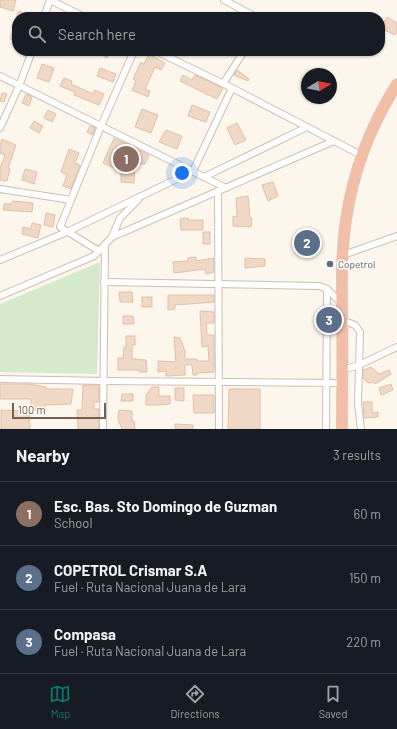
<!DOCTYPE html>
<meta charset="utf-8">
<style>
:root{--surface:#171b24;--page:#242831;--text:#f1f3f6;--muted:#9ea1a6;--line:#363941;--accent:#0f766e}
body{margin:0;font-family:Barlow,sans-serif;background:var(--page);color:var(--text)}
.compass{position:absolute;left:301px;top:68px;width:36px;height:36px;border-radius:50%;background:var(--surface);box-shadow:0 1px 3px #0004;rotate:80deg}
.scale{position:absolute;left:12px;bottom:10px;width:94px;box-sizing:border-box;padding-left:4px;border:2px solid #765f50;border-top:0;font-size:11px;line-height:14px;white-space:nowrap;color:#765f50;-webkit-text-stroke:3px #fefaf3;paint-order:stroke}
.you{position:absolute;left:182px;top:173px;width:14px;height:14px;margin:-10px;border:3px solid #fff;border-radius:50%;background:#1a73e8;box-shadow:0 0 0 6px #1a73e833}
.badge{display:grid;place-items:center;width:26px;height:26px;border-radius:50%;background:var(--accent);color:#fff;font-size:13px;font-weight:700}
.pin{position:absolute;translate:-50% -50%;border:2px solid #fff;box-shadow:0 1px 4px #0006}
.list{margin:0;padding:0;list-style:none}
h2{display:flex;justify-content:space-between;align-items:center;height:52px;margin:0;padding:0 16px;font-size:17px}
h2 small{font-size:13px;font-weight:400;color:var(--muted)}
.list li{display:grid;grid-template-columns:26px 1fr auto;gap:12px;align-items:center;box-sizing:border-box;height:64px;padding:0 16px;border-top:1px solid var(--line)}
.list b{display:block;font-size:15px;white-space:nowrap}
.list p{margin:0;font-size:13px;white-space:nowrap;color:var(--muted)}
.list em{font-size:13px;font-style:normal;color:var(--muted)}
.icon{flex:none;width:22px;height:22px;fill:none;stroke:currentColor;stroke-width:2;stroke-linecap:round;stroke-linejoin:round}
.map{position:relative;flex:none;width:397px;height:429px;overflow:hidden}
.search{position:absolute;background:var(--surface);box-shadow:0 1px 3px #0004;left:12px;right:12px;top:12px;height:44px;display:flex;align-items:center;gap:10px;box-sizing:border-box;padding:0 14px;border-radius:16px;color:var(--muted);font-size:15px}
.sheet{height:244px;background:var(--surface)}
nav{display:flex;justify-content:space-around;align-items:center;box-sizing:border-box;height:56px;border-top:1px solid var(--line);background:var(--surface);font-size:11px;color:var(--muted)}
nav a{display:grid;justify-items:center;gap:2px}
nav .on{color:var(--accent)}
.map>svg:first-child{display:block}
.green{fill:#d5e9cb}
.building{fill:#efd8c5;stroke:#e1c0a7}
.lines{fill:none;stroke-linecap:round;stroke-linejoin:round}
.street-casing{stroke:#cebfb2;stroke-width:8}
.highway-casing{stroke:#d9d2ce;stroke-width:12}
.street{stroke:#fff;stroke-width:6}
.highway{stroke:#f1bfa8;stroke-width:11}
.service-dot{fill:#5c6f8a;stroke:#fefaf3;stroke-width:1.5}
.labels{text-anchor:middle;stroke-width:3.5;stroke-linejoin:round;paint-order:stroke}
.service-label{font-size:10px;fill:#4e5e75;stroke:#fefaf3;text-anchor:start}
</style>
<div class="map">
<svg width="397" height="429" viewBox="0 0 397 429">
<rect width="100%" height="100%" fill="#fcf6ec"/>
<!-- green -->
<polygon class="green" points="100,262 97,374 0,372 0,304"/>
<!-- building -->
<g class="building">
<polygon points="0,0 16,0 13,11 0,7"/>
<polygon points="19,11 32,17 16,17"/>
<polygon points="387,17 397,23 397,32 395,35 380,28"/>
<polygon points="16,22 17,22 17,41 10,39"/>
<polygon points="95,51 111,51 107,58"/>
<polygon points="149,54 165,63 161,70 155,67 145,89 150,91 148,97 132,90 136,81 133,79 141,62 144,64"/>
<polygon points="42,64 54,68 49,82 37,78"/>
<polygon points="100,68 116,74 113,82 97,76"/>
<polygon points="237,70 249,79 248,81 234,75"/>
<polygon points="183,75 192,80 195,75 223,88 217,99 180,81"/>
<polygon points="64,78 72,81 71,84 93,94 95,90 104,94 99,105 74,95 75,92 60,86"/>
<polygon points="2,93 7,94 4,102 0,101"/>
<polygon points="26,94 32,97 29,106 22,103"/>
<polygon points="192,105 210,112 206,122 188,116"/>
<polygon points="142,109 158,115 151,133 135,127"/>
<polygon points="48,110 56,114 52,122 44,118"/>
<polygon points="34,121 43,126 39,133 30,128"/>
<polygon points="237,123 246,140 235,145 227,128"/>
<polygon points="90,126 95,128 93,135 87,132"/>
<polygon points="166,130 182,136 177,149 159,142"/>
<polygon points="114,138 149,155 145,164 135,164 134,183 121,182 121,171 103,163"/>
<polygon points="2,139 16,145 8,168 10,169 7,181 0,180 0,168 5,155 0,153 0,145"/>
<polygon points="69,149 79,153 75,163 80,165 71,189 63,186 67,175 61,172"/>
<polygon points="25,169 37,172 34,184 22,180"/>
<polygon points="273,182 278,196 268,201 262,185"/>
<polygon points="248,196 250,218 252,218 251,227 233,226 233,216 237,217 236,198"/>
<polygon points="13,201 33,203 32,212 3,210 4,204 11,204"/>
<polygon points="46,213 55,215 53,227 44,225"/>
<polygon points="188,218 188,220 203,220 203,230 181,230 180,219"/>
<polygon points="32,223 41,225 38,238 22,234 23,227 31,229"/>
<rect x="203" y="232" width="7" height="12"/>
<polygon points="196,257 196,261 214,258 214,272 206,274 205,269 174,273 173,262 188,261 188,258"/>
<polygon points="245,258 265,259 265,266 245,268"/>
<polygon points="119,292 132,292 133,302 120,302"/>
<polygon points="168,295 214,295 214,302 175,305 175,309 168,310"/>
<rect x="142" y="297" width="10" height="10"/>
<polygon points="200,311 214,312 214,323 206,323 207,335 214,335 214,372 197,373 197,375 193,375 192,365 185,365 185,375 166,376 166,371 158,372 158,361 176,362 174,337 180,338 185,351 185,359 197,359 197,361 209,361 208,346 202,347"/>
<polygon points="123,316 133,316 134,324 123,324"/>
<polygon points="126,336 135,336 135,345 132,345 132,359 146,360 147,372 139,372 139,370 118,370 118,358 123,358 124,347 126,347"/>
<polygon points="371,367 379,374 389,370 391,374 375,384 374,382 368,383 363,378 363,370"/>
<polygon points="0,384 29,384 46,387 46,389 73,389 71,404 45,405 45,410 31,409 31,399 0,399"/>
<polygon points="391,384 393,390 381,395 379,388"/>
<polygon points="83,385 99,385 99,402 94,402 94,409 99,409 99,429 78,429 77,410 82,410"/>
<polygon points="152,387 159,387 159,396 170,396 170,404 157,405 146,405 146,395"/>
<polygon points="175,388 184,388 184,401 175,400"/>
<polygon points="229,389 260,389 260,429 228,429"/>
<polygon points="122,394 133,394 133,401 121,401"/>
<polygon points="193,395 214,395 214,413 194,413"/>
<polygon points="363,402 372,402 372,413 378,412 378,417 364,418"/>
<polygon points="1,410 29,411 30,429 1,429"/>
<polygon points="119,410 132,411 132,421 134,421 135,429 122,429 118,420"/>
<polygon points="175,424 193,425 193,429 175,429"/>
</g>
<g class="lines">
<defs>
<g id="street">
<polyline points="224,0 256,17"/>
<polyline points="44,17 50,0 85,17"/>
<polyline points="156,51 232,88 361,155"/>
<polyline points="0,76 226,188"/>
<polyline points="223,84 244,51"/>
<polyline points="0,128 19,86 32,51"/>
<polyline points="204,177 307,127"/>
<polyline points="0,189 71,200"/>
<polyline points="218,191 219,429"/>
<polyline points="112,237 120,218 138,200"/>
<polyline points="99,251 60,227 101,126 134,51"/>
<polyline points="343,255 397,236"/>
<polyline points="0,260 67,232 193,171 232,88"/>
<polyline points="104,282 319,286 327,289 341,303"/>
<polyline points="0,296 94,256 112,237 334,141"/>
<polyline points="342,320 355,325 360,332 358,404 361,429"/>
<polyline points="342,370 359,365 397,347"/>
<polyline points="0,379 104,381 342,383"/>
<polyline points="103,429 105,245"/>
<polyline points="326,429 327,289"/>
</g>
<path id="highway" d="M 342,429 C 342,393 343,356 342,320 C 342,287 341,252 346,220 C 353,171 371,125 397,84"/>
</defs>
<!-- street casing -->
<use href="#street" class="street-casing"/>
<!-- highway casing -->
<use href="#highway" class="highway-casing"/>
<!-- street -->
<use href="#street" class="street"/>
<!-- highway -->
<use href="#highway" class="highway"/>
</g>
<!-- markers -->
<circle class="service-dot" cx="330" cy="264" r="4"/>
<g class="labels">
<!-- service labels -->
<g class="service-label">
<text x="338" y="268">Copetrol</text>
</g>
</g>
</svg>
<svg class="compass" viewBox="-18 -18 36 36"><path d="M0-13l5 13h-10z" fill="#e53935"/><path d="M0 13l5-13h-10z" fill="#9ea1a6"/></svg>
<div class="scale">100 m</div>
<div class="you"></div>
<div class="pin badge" style="left:126px;top:159px;background:#8d6e63">1</div>
<div class="pin badge" style="left:307px;top:243px;background:#5c6f8a">2</div>
<div class="pin badge" style="left:329px;top:320px;background:#5c6f8a">3</div>
<div class="search"><svg class="icon" aria-label="search" viewBox="0 0 24 24"><circle cx="10" cy="10" r="6"/><path d="M15 15l6 6"/></svg>Search here</div>
</div>
<section class="sheet">
<h2>Nearby<small>3 results</small></h2>
<ul class="list">
<li><span class="badge" style="background:#8d6e63">1</span><div><b>Esc. Bas. Sto Domingo de Guzman</b><p>School</p></div><em>60 m</em></li>
<li><span class="badge" style="background:#5c6f8a">2</span><div><b>COPETROL Crismar S.A</b><p>Fuel · Ruta Nacional Juana de Lara</p></div><em>150 m</em></li>
<li><span class="badge" style="background:#5c6f8a">3</span><div><b>Compasa</b><p>Fuel · Ruta Nacional Juana de Lara</p></div><em>220 m</em></li>
</ul>
</section>
<nav>
<a class="on"><svg class="icon" aria-label="map" viewBox="0 0 24 24"><path d="M3 6l6-2 6 2 6-2v14l-6 2-6-2-6 2zM9 4v14M15 6v14"/></svg>Map</a>
<a><svg class="icon" aria-label="directions" viewBox="0 0 24 24"><path d="M12 3l9 9-9 9-9-9zM9 14v-3h6M13 9l2 2-2 2"/></svg>Directions</a>
<a><svg class="icon" aria-label="saved" viewBox="0 0 24 24"><path d="M7 4h10v16l-5-4-5 4z"/></svg>Saved</a>
</nav>
